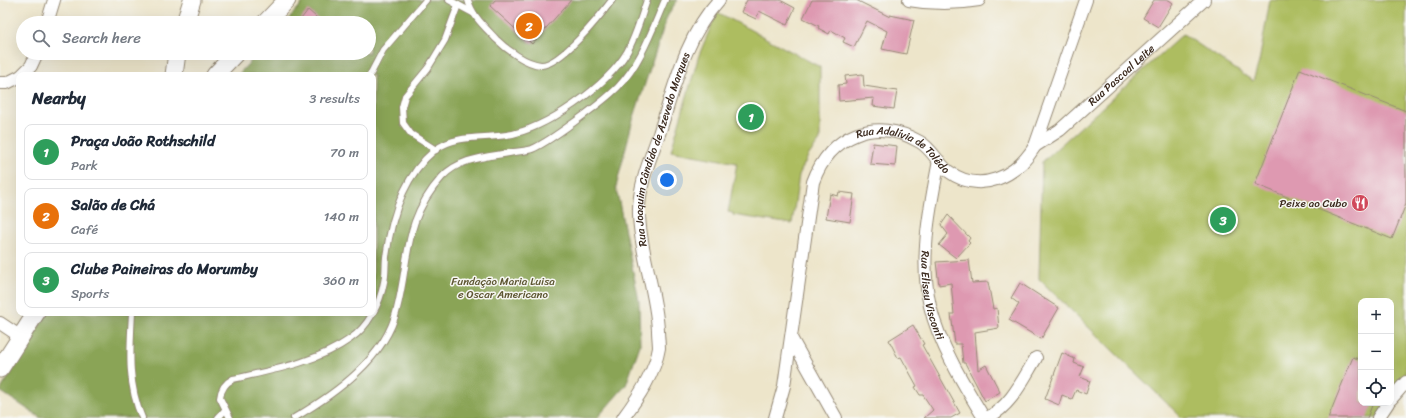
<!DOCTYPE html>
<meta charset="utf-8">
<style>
:root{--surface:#fff;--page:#f2f2f3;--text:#1f2937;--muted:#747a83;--line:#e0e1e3;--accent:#7c3aed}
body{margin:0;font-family:Sriracha,sans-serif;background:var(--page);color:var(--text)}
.controls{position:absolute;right:12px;bottom:12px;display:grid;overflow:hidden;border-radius:8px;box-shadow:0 4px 16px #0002}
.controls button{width:36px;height:36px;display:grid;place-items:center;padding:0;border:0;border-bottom:1px solid var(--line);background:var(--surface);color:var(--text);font:20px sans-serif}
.you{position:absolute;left:667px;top:180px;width:14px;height:14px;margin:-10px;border:3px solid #fff;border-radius:50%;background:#1a73e8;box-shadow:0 0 0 6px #1a73e833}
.badge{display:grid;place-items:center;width:26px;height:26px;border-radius:50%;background:var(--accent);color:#fff;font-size:13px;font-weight:700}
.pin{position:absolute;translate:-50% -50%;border:2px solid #fff;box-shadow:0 1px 4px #0006}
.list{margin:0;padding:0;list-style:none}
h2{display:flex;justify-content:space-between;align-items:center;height:52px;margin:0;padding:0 16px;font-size:17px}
h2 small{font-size:13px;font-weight:400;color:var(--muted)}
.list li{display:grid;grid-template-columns:26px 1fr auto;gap:12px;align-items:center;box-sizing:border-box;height:56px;margin:0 8px 8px;padding:0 8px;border:1px solid var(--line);border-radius:8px}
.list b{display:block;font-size:15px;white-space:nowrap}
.list p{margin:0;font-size:13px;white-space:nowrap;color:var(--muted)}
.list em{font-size:13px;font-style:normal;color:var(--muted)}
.icon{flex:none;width:22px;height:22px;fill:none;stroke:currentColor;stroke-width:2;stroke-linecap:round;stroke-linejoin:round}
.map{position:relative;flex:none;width:1406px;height:418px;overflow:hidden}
.search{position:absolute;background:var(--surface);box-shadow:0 4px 16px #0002;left:16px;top:16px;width:360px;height:44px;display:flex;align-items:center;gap:10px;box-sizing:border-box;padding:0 14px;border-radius:22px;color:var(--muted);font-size:15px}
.panel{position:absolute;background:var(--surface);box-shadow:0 4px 16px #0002;left:16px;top:72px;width:360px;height:244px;border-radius:8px}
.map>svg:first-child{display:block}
.green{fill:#adbd60;stroke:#74743f}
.forest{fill:#8aa456;stroke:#62673a}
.building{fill:#de99b1}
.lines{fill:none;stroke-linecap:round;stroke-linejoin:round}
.lane-casing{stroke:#948874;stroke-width:8}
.street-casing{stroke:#948874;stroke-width:14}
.secondary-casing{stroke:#948874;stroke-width:19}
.lane{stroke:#fff;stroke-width:6}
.street{stroke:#fff;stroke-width:12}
.secondary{stroke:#fff;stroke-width:17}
.labels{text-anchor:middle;stroke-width:3;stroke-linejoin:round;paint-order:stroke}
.street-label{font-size:11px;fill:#3b2a1e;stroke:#f6f6f2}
.poi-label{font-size:11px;fill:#3b2a1e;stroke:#f6f6f2;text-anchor:end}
.park-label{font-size:11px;fill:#5d5632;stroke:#f6f6f2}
</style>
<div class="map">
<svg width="1406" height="418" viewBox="0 0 1406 418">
<rect width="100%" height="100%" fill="#f6f6f2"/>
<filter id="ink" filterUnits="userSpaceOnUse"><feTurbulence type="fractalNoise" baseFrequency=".025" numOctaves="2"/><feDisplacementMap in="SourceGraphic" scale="8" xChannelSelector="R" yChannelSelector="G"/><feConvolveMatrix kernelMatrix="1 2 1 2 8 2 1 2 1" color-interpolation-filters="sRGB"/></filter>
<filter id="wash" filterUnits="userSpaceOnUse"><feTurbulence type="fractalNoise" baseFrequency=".012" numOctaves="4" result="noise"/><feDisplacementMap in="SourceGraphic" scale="16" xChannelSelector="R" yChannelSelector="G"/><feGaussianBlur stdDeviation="0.9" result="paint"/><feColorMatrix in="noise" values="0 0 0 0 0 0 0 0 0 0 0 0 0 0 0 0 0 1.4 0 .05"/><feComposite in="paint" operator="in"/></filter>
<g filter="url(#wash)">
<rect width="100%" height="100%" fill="#ede5ca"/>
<!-- green -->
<g class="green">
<polygon points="1270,0 1406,0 1406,382 1391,399 1391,301 1361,301 1361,403 1388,403 1378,418 1182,418 1039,279 1042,162 1183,34 1253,81 1259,62"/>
<polygon points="717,12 820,67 820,140 808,156 799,175 792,224 733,215 733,213 728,212 737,163 671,151 699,55"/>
</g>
<!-- forest -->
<polygon class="forest" points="305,0 677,0 667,17 632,123 616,187 639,301 640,345 626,385 597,418 41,418 0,391 47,313 373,313 373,75 238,75 258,53 369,53 369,23 285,23"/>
<g id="blocks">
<!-- building -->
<g class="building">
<polygon points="495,0 571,0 532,44 490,6"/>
<polygon points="747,0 780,0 795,8 787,25 759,11 756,19 741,12"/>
<polygon points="812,0 856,0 890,17 890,15 914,20 906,54 882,49 887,31 867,21 854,47 843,42 845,38 831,30 829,34 818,28 819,26 803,18"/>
<polygon points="1154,0 1169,0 1173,3 1158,27 1143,18"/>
<polygon points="308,10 323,23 298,23"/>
<polygon points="1300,69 1406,111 1406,204 1392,239 1255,184"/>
<polygon points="863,74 864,86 897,91 894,109 873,106 874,98 839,101 838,85 846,84 845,76"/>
<polygon points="873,143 897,146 895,166 870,164"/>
<polygon points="839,192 854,194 850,222 826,218 830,194 838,196"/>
<polygon points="948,215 970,238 968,241 970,243 956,258 939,245 948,234 941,225"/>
<polygon points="969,260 972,283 988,282 993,309 997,308 999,328 975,332 978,370 986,365 1000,392 985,401 965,363 963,363 961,344 955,344 951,314 954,314 951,283 939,285 936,262"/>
<polygon points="1020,283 1059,308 1041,339 1009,320 1019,304 1011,298"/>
<polygon points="913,325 924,344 922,345 960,413 951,418 924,418 933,410 923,395 920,395 915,387 917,386 901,357 898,358 889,340"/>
<polygon points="1062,353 1075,359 1074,363 1084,367 1080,377 1090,381 1086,394 1076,390 1072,399 1062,395 1059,405 1045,399"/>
<polygon points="1353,357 1361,360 1361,403 1373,403 1367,418 1328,418"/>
</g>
</g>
</g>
<g filter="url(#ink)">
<use href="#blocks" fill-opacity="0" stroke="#948874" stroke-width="1"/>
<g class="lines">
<defs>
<g id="lane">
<polyline points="449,0 473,13"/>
<path d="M 468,0 C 472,16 485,27 496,39 C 506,49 526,64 541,65 C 561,65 600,16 612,0"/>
<polyline points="370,75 383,50 426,0"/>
<polyline points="436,150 411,134 403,123 402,107 405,96 428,68 445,40 458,5"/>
<path d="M 132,313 C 130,349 127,384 142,418"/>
<polyline points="218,418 225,410"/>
<path d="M 230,418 L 220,398 C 221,389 225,383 233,379 C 272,370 316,363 350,339 C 368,327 380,304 384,282 C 386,274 385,266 386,257 C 391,218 403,176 435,150 C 456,134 483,139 507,135 C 546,129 607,86 627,52 C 636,36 641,17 647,0"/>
<path d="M 294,418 C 335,394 386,358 397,309 C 410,258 403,220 442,177 C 460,157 489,157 514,152 C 520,151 527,151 532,149 C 546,143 560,132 573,123 C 588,112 604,101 618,87 C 641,63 652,30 665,0"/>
</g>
<g id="street">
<path d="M 909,0 C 931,4 956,4 979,0"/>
<polyline points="47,23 54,0"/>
<polyline points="22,75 31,66 37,53"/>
<polyline points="0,83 7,83 19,77"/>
<path id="s1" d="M 1035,146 L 1060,130 L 1204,0"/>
<path id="s2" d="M 939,161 C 930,207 919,259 930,306 C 939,344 964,385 984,418"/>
<polyline points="0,323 21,337"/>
<polyline points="791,338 836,418"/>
<polyline points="1391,399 1406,382"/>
<path id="s3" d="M 623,418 C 638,398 655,373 659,348 C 659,343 658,336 658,330 C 656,291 640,253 639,214 C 638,187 650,159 659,134 C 674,88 685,37 719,0"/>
<path id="s4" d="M 775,418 L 784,386 L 813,182 C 830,135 875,116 920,142 C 932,149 937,162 948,171 C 980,195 1016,177 1035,146 L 1086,0"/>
<path d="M 987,418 C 1011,406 1022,381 1036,358"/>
<polyline points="1378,418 1388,403"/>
</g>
<g id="secondary">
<polyline points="185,23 192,0"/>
<polyline points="265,23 287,0"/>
<polyline points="174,75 177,53"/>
<polyline points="215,75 236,53"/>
<polyline points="0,369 36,313"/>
</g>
</defs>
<!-- lane casing -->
<use href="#lane" class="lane-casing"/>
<!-- street casing -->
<use href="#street" class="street-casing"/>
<!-- secondary casing -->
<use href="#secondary" class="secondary-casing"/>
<!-- lane -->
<use href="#lane" class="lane"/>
<!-- street -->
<use href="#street" class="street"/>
<!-- secondary -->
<use href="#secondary" class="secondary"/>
</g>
</g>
<!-- icons -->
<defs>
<symbol id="restaurant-disc" viewBox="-11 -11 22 22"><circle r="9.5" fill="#d1495b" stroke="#f6f6f2"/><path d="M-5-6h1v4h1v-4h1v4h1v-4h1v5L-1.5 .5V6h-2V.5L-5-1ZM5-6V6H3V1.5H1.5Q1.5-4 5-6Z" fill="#fff"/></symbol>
</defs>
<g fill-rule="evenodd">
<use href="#restaurant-disc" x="1350" y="193" width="20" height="20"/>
</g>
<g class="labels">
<!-- street labels -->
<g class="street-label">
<text dy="4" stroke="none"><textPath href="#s1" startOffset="112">Rua Pascoal Leite</textPath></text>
<text dy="4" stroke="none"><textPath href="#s3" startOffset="283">Rua Joaquim Cândido de Azevedo Marques</textPath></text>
<text dy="4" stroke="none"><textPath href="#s4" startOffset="359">Rua Adalívia de Tolêdo</textPath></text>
<text dy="4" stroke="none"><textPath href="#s2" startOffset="136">Rua Eliseu Visconti</textPath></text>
</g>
<!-- poi labels -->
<g class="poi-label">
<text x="1347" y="207">Peixe ao Cubo</text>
</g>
<!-- park labels -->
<g class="park-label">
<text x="503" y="285">Fundação Maria Luisa<tspan x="503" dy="13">e Oscar Americano</tspan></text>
</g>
</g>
</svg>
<div class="controls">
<button>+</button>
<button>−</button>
<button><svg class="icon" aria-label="locate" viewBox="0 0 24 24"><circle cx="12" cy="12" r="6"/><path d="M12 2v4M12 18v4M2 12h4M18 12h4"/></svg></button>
</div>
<div class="you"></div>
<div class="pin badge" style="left:751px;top:117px;background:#2e9e5b">1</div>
<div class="pin badge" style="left:529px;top:26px;background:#e8710a">2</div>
<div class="pin badge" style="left:1223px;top:220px;background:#2e9e5b">3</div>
<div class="search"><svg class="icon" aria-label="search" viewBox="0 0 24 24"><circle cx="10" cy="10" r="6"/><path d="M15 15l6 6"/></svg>Search here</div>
<section class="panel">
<h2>Nearby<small>3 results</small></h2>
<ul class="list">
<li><span class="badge" style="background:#2e9e5b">1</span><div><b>Praça João Rothschild</b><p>Park</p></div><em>70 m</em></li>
<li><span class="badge" style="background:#e8710a">2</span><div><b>Salão de Chá</b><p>Café</p></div><em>140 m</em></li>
<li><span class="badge" style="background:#2e9e5b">3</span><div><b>Clube Paineiras do Morumby</b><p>Sports</p></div><em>360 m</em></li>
</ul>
</section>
</div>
